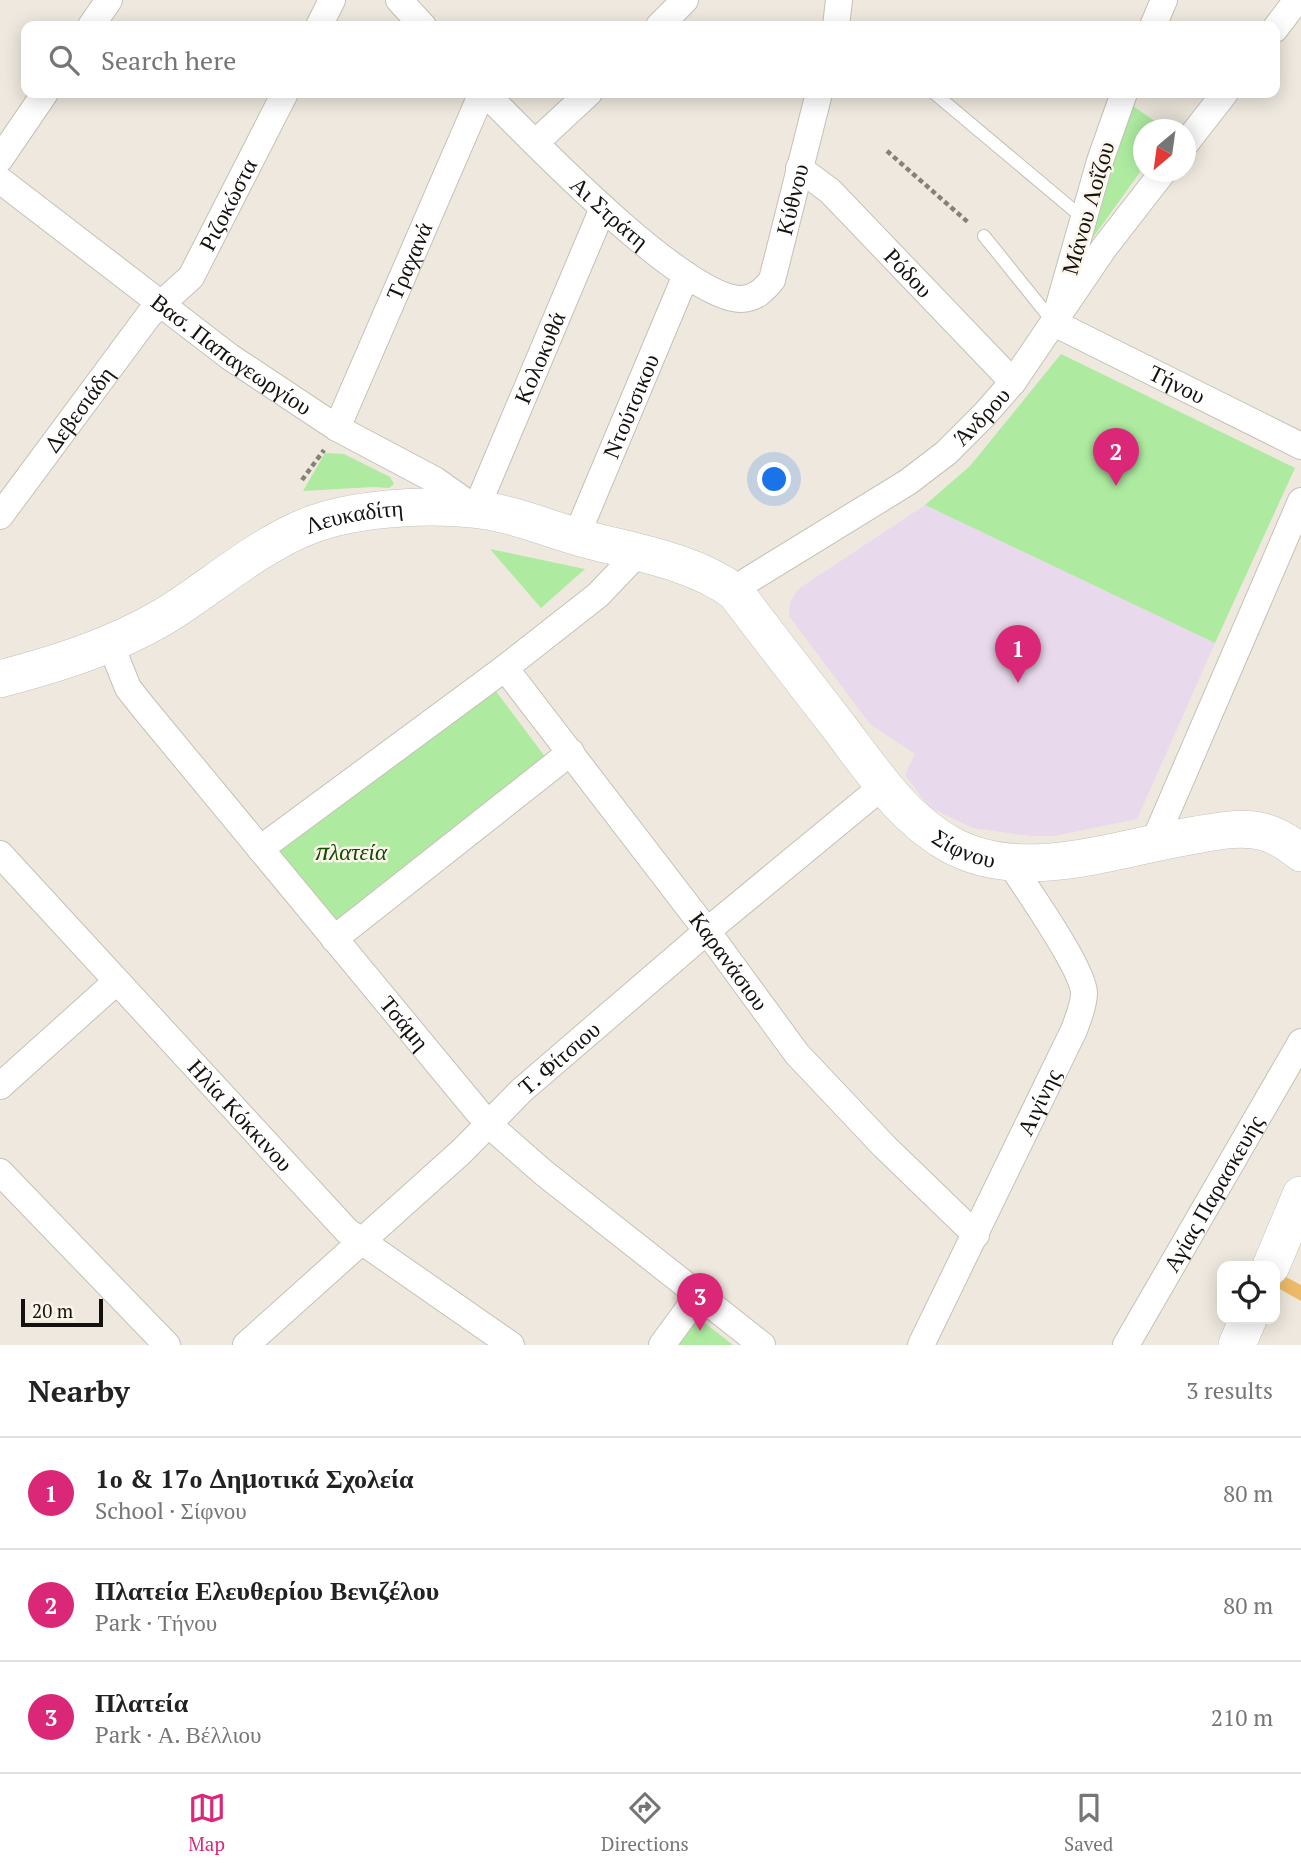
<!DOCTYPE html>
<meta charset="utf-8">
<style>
:root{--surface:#fff;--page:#f2f2f2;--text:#222;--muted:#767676;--line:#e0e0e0;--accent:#db2777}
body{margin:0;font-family:"PT Serif",serif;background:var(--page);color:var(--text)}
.controls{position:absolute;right:21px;bottom:21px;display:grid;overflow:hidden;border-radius:14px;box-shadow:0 4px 18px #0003}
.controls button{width:63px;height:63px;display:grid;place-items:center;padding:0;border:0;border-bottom:2px solid var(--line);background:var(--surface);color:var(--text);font:35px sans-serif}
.compass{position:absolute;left:1133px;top:119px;width:63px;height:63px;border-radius:50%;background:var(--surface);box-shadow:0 4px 18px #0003;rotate:209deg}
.scale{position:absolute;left:21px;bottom:18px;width:82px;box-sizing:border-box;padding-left:7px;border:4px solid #14110e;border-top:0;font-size:19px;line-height:24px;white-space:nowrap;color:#14110e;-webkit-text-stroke:5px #fcf5eb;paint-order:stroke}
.you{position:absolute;left:775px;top:480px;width:24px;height:24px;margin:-18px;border:5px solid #fff;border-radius:50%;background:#1a73e8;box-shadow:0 0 0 10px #1a73e833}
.badge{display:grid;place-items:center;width:46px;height:46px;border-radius:50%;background:var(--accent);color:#fff;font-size:23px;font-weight:700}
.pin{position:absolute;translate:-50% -58px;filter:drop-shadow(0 2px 4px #0008)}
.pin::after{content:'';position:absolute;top:37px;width:24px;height:21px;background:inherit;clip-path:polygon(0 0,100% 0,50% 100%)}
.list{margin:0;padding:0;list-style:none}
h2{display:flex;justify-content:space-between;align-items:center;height:91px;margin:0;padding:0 28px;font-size:30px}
h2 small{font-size:23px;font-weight:400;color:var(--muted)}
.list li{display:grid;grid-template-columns:46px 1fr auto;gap:21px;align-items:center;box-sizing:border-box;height:112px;padding:0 28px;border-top:2px solid var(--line)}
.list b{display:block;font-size:26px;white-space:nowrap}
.list p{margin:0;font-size:23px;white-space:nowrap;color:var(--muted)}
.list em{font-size:23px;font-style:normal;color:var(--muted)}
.icon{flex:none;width:38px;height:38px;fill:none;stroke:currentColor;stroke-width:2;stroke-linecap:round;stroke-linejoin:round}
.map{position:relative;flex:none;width:1301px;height:1345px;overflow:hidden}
.search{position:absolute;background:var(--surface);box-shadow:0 4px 18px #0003;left:21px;right:21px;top:21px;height:77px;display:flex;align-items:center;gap:18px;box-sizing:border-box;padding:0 24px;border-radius:14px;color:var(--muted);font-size:26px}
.sheet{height:427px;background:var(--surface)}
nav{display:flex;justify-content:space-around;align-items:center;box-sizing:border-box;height:98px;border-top:2px solid var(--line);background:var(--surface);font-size:19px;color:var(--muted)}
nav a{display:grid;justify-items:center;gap:4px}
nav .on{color:var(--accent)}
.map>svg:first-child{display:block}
.education{fill:#e8d9ec}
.green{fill:#aeeba1}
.building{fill:#edbb68}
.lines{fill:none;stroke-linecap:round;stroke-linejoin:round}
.lane-casing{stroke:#c6c0b6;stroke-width:14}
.street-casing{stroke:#c6c0b6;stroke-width:28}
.secondary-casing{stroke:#c6c0b6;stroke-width:38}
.path{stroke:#85817a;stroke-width:4.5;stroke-dasharray:5 3.5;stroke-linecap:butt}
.lane{stroke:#fff;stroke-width:12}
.street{stroke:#fff;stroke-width:26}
.secondary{stroke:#fff;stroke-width:37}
.labels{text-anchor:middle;stroke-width:5;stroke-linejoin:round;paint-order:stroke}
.street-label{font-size:23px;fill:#14110e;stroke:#fcf5eb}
.park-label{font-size:23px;font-style:italic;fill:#114c00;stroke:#fcf5eb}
</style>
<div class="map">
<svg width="1301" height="1345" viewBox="0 0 1301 1345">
<rect width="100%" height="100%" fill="#eee8de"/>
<!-- education -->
<polygon class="education" points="925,505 1215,643 1137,819 1054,836 1031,836 973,828 929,807 905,775 915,754 870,724 789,616 790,603 797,590"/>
<!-- green -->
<g class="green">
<polygon points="1133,106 1166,129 1144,130 1143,168 1092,239 1086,236"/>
<polygon points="1061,354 1295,468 1215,643 925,505 970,466"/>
<polygon points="325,453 344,454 390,477 394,484 389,488 373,487 303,491"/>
<polygon points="490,549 585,569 541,608"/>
<polygon points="492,686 546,758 337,921 278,850"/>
<polygon points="696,1316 733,1345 674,1345"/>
</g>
<!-- building -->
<polygon class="building" points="1284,1276 1301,1285 1301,1301 1278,1288"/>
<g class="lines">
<defs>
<g id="lane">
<polyline points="934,93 1083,218"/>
<polyline points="984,236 1054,323"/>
</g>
<g id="street">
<polyline points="399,0 423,26"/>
<polyline points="91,26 109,0"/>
<polyline points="319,26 332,0"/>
<polyline points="659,26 685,0"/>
<polyline points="836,26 839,0"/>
<polyline points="1153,26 1164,0"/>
<polyline points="1275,29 1297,0"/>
<path id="s1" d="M 485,93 C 529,137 684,299 741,299 C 755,299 764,290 772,280 L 819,93"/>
<path id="s2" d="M 1124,93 L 1100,161 L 1054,323 L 1301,446"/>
<polyline points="535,143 589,93"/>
<polyline points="1186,143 1225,93"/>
<polyline points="0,159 45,93"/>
<path id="s3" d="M 799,168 L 830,191 L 1013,382"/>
<path id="s4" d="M 0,180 L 230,357 L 337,428 L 435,480 L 476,509 L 603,208"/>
<path id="s5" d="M 337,428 L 482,93"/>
<path id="s6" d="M 0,516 L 149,315 L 191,277 L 285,93"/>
<path id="s7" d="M 576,537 L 686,275"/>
<path id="s8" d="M 735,592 L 747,581 L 908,482 L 946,453 L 984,415 L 1013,382 L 1104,248 L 1163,172"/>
<path id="s9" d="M 110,643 L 128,688 L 143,707 L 488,1124 L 544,1173 L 762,1345"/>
<path id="s10" d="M 505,668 L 707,931 L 797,1054 L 884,1146 L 976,1235"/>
<polyline points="1154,842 1301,501"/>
<polyline points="260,849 505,668 598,595 637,554"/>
<path id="s11" d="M 0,854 L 347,1231 L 511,1345"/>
<polyline points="334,939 571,752"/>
<polyline points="0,1086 116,982"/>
<polyline points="0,1172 167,1345"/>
<path id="s12" d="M 246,1345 L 461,1152 L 522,1090 L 707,931 L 884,785"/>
<polyline points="662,1345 698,1296"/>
<path id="s13" d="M 921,1345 L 1074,1030 C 1078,1019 1084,1005 1084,993 C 1083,968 1026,888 1010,863"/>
<path id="s14" d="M 1126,1345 L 1301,1042"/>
</g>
<g id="secondary">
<path id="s15" d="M 0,679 C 56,664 112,647 163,617 C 209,589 251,551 301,529 C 348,508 422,504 473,509 C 509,512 546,528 581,538 C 632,552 691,560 735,592 C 769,637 804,682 839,727 C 871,769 903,819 951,845 C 1024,885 1120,847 1196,835 C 1218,831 1242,826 1264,832 C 1278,836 1290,844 1301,853"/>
<polyline points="1271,1266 1301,1195"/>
<polyline points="1237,1345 1248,1319"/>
</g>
</defs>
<!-- lane casing -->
<use href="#lane" class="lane-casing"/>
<!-- street casing -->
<use href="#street" class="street-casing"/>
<!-- secondary casing -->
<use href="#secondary" class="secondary-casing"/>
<!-- path -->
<g class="path">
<polyline points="887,151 970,224"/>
<polyline points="302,480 324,450"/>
</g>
<!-- lane -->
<use href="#lane" class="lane"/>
<!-- street -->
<use href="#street" class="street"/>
<!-- secondary -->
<use href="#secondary" class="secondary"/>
</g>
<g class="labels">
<!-- street labels -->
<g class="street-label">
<text dy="8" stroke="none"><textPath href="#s1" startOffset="453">Κύθνου</textPath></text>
<text dy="8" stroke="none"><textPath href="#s6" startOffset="388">Ριζοκώστα</textPath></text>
<text transform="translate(1088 208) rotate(-74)" y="8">Μάνου Λοΐζου</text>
<text dy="8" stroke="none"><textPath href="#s1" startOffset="173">Αι Στράτη</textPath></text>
<text dy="8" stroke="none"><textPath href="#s5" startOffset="182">Τραχανά</textPath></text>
<text dy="8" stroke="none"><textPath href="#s3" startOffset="152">Ρόδου</textPath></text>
<text dy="8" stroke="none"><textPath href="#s4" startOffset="290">Βασ. Παπαγεωργίου</textPath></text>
<text dy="8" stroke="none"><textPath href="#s4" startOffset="744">Κολοκυθά</textPath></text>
<text dy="8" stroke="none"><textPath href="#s2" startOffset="378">Τήνου</textPath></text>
<text dy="8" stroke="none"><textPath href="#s7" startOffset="142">Ντούτσικου</textPath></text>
<text dy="8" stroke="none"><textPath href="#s6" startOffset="133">Δεβεσιάδη</textPath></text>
<text dy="8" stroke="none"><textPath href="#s8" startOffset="304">Άνδρου</textPath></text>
<text dy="8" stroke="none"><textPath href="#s15" startOffset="394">Λευκαδίτη</textPath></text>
<text dy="8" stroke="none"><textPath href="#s15" startOffset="1138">Σίφνου</textPath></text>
<text dy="8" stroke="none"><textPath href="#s10" startOffset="369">Καρανάσιου</textPath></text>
<text dy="8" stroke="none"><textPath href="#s9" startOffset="483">Τσάμη</textPath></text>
<text dy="8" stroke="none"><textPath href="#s12" startOffset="425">Τ. Φίτσιου</textPath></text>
<text dy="8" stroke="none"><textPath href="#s13" startOffset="270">Αιγίνης</textPath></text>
<text dy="8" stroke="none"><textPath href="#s11" startOffset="355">Ηλία Κόκκινου</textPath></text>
<text dy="8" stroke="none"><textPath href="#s14" startOffset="175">Αγίας Παρασκευής</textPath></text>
</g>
<!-- park labels -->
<g class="park-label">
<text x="351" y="860">πλατεία</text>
</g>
</g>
</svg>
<div class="controls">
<button><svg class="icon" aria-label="locate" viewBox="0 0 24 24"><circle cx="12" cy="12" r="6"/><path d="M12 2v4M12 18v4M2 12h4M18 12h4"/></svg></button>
</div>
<svg class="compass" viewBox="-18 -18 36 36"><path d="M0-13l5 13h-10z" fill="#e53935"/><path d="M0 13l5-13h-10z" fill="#767676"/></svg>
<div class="scale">20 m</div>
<div class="you"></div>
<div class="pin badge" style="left:1018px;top:683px">1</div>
<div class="pin badge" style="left:1116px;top:486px">2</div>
<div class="pin badge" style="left:700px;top:1331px">3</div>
<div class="search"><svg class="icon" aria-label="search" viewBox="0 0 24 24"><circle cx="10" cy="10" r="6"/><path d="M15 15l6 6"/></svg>Search here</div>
</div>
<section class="sheet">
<h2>Nearby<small>3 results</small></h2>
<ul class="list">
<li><span class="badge">1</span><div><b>1ο &amp; 17ο Δημοτικά Σχολεία</b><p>School · Σίφνου</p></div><em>80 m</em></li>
<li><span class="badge">2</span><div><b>Πλατεία Ελευθερίου Βενιζέλου</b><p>Park · Τήνου</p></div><em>80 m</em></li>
<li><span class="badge">3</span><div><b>Πλατεία</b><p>Park · Α. Βέλλιου</p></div><em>210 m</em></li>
</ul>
</section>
<nav>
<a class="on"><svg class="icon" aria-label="map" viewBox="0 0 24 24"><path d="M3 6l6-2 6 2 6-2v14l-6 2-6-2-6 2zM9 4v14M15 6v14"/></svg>Map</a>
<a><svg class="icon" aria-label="directions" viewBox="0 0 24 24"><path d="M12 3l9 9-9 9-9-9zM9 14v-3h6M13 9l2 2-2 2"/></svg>Directions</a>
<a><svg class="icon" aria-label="saved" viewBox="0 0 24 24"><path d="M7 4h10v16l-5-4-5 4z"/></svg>Saved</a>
</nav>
